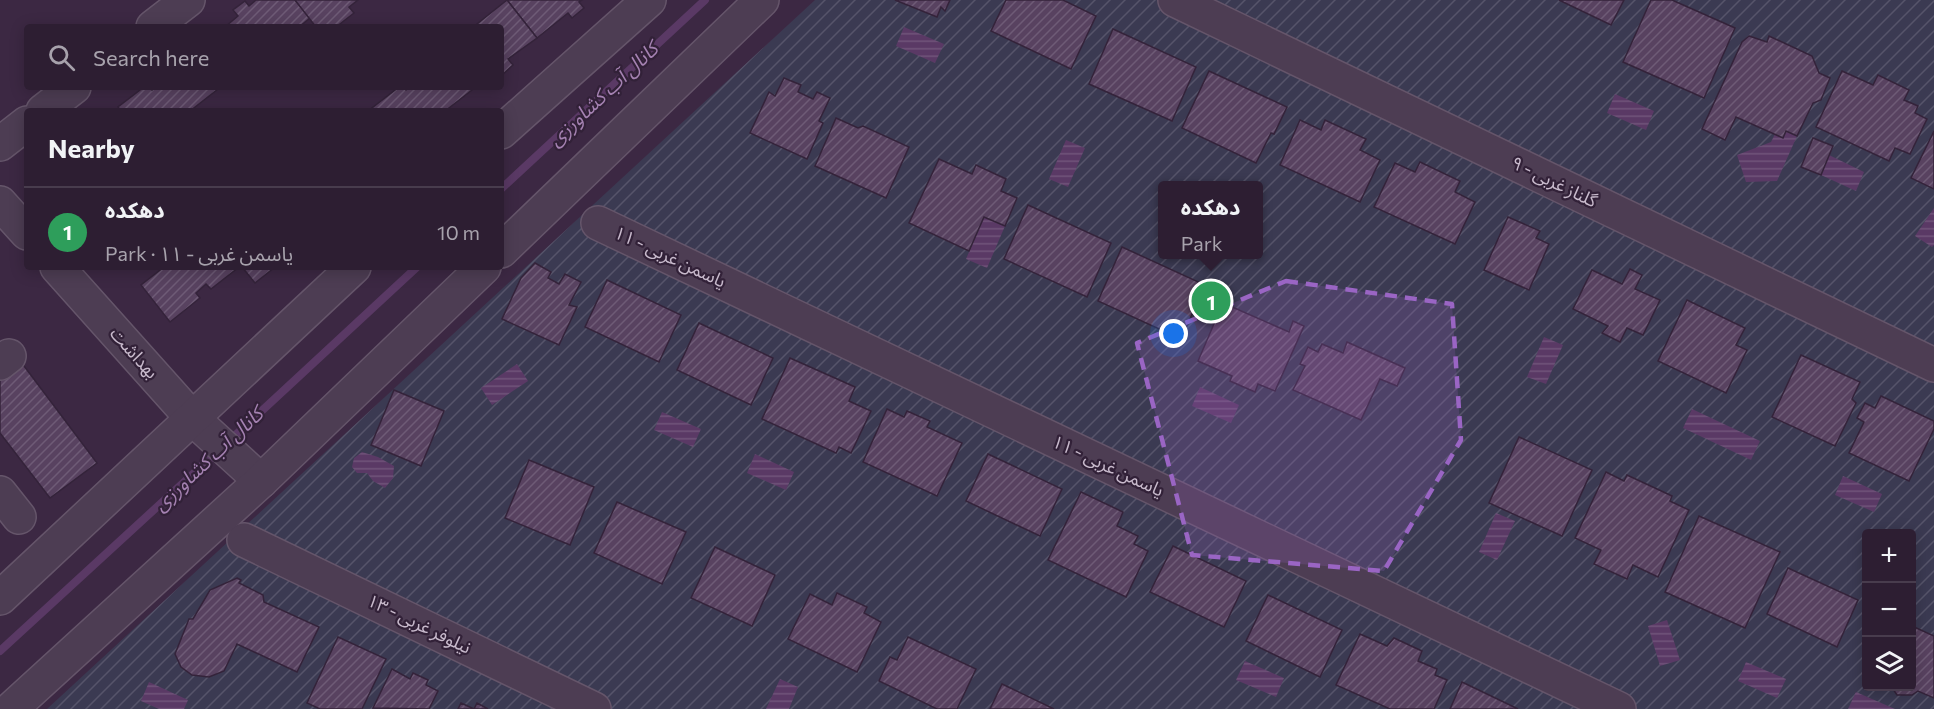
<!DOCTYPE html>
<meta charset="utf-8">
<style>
:root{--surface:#2d1e32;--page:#392b3e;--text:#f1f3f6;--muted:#a7a2ac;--line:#483c4d;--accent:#8bbbb9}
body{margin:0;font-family:Commissioner,"Noto Sans Arabic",sans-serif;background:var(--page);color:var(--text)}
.controls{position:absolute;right:18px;bottom:18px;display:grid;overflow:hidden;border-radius:6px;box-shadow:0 3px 15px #0003}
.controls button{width:54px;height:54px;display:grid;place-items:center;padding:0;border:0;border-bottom:2px solid var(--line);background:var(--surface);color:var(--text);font:30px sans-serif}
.you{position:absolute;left:1174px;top:334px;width:21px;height:21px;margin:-15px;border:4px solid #fff;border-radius:50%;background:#1a73e8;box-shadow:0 0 0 9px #1a73e833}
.badge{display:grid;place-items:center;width:39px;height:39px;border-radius:50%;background:var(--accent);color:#fff;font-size:20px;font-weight:700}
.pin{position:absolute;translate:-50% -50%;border:3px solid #fff;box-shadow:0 2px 6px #0006}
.popup{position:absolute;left:1158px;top:181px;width:105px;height:78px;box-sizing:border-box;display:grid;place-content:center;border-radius:6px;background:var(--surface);filter:drop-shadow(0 2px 4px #0005);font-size:20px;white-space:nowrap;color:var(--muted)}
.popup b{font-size:22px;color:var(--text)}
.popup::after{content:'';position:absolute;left:50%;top:100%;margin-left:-12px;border:12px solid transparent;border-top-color:var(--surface)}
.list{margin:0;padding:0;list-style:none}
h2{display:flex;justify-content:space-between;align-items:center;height:78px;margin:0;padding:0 24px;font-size:26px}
h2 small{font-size:20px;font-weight:400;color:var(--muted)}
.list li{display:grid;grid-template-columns:39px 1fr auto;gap:18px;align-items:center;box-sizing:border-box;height:84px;padding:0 24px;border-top:2px solid var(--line)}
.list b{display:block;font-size:22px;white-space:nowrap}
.list p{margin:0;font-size:20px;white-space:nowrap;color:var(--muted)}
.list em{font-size:20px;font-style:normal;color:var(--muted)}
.icon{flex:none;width:33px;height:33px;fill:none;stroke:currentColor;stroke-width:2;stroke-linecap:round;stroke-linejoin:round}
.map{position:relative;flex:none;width:1934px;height:709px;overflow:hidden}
.search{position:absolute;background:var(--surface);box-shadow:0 3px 15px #0003;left:24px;top:24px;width:480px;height:66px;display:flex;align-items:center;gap:15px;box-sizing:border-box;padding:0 21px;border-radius:6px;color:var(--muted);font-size:22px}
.panel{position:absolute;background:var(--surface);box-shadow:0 3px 15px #0003;left:24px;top:108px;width:480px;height:162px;border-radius:6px}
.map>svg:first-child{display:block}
.garden{fill:url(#garden-furrows);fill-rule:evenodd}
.water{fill:url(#water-rules)}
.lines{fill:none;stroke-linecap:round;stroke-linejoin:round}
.stream{stroke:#5a3965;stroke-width:8}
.building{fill:url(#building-hatch);stroke:#34233a;stroke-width:1.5}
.minor-casing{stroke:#65556a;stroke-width:36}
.minor{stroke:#4d3d53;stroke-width:33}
.marked{fill:#9a65c4;fill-opacity:0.2;stroke:#9a65c4;stroke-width:4.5;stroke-dasharray:12 8;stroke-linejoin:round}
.labels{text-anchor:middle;stroke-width:4.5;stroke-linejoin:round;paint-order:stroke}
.street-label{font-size:18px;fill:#c8bacc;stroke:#322138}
.water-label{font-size:20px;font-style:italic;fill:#a582b2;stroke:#322138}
</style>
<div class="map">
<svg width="1934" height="709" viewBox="0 0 1934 709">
<defs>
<pattern id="garden-furrows" width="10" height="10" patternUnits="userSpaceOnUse" patternTransform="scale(1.5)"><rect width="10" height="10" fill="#3b3a52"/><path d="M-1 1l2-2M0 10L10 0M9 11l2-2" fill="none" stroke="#56546a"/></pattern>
<pattern id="water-rules" width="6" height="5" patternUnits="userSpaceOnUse" patternTransform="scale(1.5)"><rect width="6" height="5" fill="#5a3965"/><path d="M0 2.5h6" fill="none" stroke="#70547a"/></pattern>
<pattern id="building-hatch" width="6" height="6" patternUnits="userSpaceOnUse" patternTransform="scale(1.5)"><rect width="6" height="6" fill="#584260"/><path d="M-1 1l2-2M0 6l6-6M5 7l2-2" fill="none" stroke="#6e5b76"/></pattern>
</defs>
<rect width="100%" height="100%" fill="#3c2843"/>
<!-- garden -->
<path class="garden" d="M 815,0 L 1934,0 L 1934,709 L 47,709 ZM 1163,186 L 1259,186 L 1259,254 L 1163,254 ZM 1866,534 L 1912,534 L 1912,686 L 1866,686 Z"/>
<!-- water -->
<g class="water">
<polygon points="904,27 944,44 935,63 896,46"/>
<polygon points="1615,94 1654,111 1646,130 1607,113"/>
<polygon points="1786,131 1797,136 1777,181 1746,182 1737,155 1771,142 1775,134 1783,138"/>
<polygon points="1066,140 1085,148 1068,187 1049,179"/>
<polygon points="1829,155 1864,172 1856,191 1821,175"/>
<polygon points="1934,208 1934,245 1932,247 1915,236"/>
<polygon points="984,217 1005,226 987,268 966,259"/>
<polygon points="1544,337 1563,345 1546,384 1527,377"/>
<polygon points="517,364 528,381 492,405 481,388"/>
<polygon points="1200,387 1239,405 1231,423 1192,406"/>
<polygon points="1692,409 1760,441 1751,460 1683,428"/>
<polygon points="662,412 701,429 693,447 654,430"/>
<polygon points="362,452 378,457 394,466 393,478 385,488 373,481 367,473 357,473 352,467 354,458"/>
<polygon points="755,454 794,472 786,490 747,473"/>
<polygon points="1843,476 1882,494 1874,512 1835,495"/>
<polygon points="1496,513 1515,521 1497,560 1479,552"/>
<polygon points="1667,620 1680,660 1660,666 1648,626"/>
<polygon points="1245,661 1284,678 1276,697 1236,680"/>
<polygon points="1746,662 1786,679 1777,698 1738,681"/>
<polygon points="780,679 798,687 789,709 766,709"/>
<polygon points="149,682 188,700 184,709 159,709 141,701"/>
<polygon points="1856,692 1895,709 1848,709"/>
</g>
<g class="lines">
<!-- stream -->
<g class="stream">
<polyline points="501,189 705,0"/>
<polyline points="228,442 417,267"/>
<polyline points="0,651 218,451"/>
</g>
</g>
<!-- building -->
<g class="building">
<polygon points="256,0 295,0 310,18 299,27 225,27 238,16 233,10 245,1 249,6"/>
<polygon points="295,0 358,0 349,7 354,13 336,27 316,27"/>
<polygon points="507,0 582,0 579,2 584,8 572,18 568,13 537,38"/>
<polygon points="507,0 537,38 508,59 513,65 502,75 501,27 480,27 477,24"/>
<polygon points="895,0 950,0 945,11 941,7 937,17"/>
<polygon points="1006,0 1063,0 1096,16 1071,69 991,31"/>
<polygon points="1559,0 1624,0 1611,25"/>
<polygon points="1651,0 1672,0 1735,28 1704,98 1623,62"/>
<polygon points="1113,29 1196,67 1172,121 1089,84"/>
<polygon points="1749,36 1767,42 1769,36 1812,56 1819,73 1830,78 1821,100 1813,103 1797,136 1786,131 1783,138 1736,117 1725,140 1702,129 1742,42"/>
<polygon points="1209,71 1287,107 1274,134 1271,133 1256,163 1182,128"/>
<polygon points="1842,71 1873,85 1878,75 1909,90 1904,100 1918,106 1915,113 1927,119 1910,154 1895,148 1889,161 1816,127"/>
<polygon points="784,78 801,85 798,92 813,99 817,92 830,98 819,121 823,123 807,159 750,133 769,92 775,96"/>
<polygon points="144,87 150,87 152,90 155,87 217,87 218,89 190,111 121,111 118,107"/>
<polygon points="399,87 404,87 406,90 410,87 469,87 472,90 445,111 374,111 372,108"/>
<polygon points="836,118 858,128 863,126 909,147 886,198 815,166"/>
<polygon points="1300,120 1321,130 1325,120 1366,139 1360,150 1380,160 1360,202 1280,165"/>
<polygon points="1934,131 1934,189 1911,178"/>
<polygon points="1813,138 1833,146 1821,175 1801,167"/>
<polygon points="939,159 972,174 976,165 1006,179 1001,191 1017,198 1005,226 984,217 969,251 909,223"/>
<polygon points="1420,162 1460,181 1455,192 1475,202 1455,244 1374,207 1395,163 1415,172"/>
<polygon points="1028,205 1111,243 1087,297 1004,259"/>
<polygon points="1508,217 1540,231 1536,238 1549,244 1529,290 1484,270"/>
<polygon points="1122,247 1205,285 1181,339 1098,301"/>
<polygon points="535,263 551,272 548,278 559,284 565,274 581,282 569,305 577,307 559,345 502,319 521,278"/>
<polygon points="164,267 239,267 211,289 206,284 196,293 200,298 170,322 141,285"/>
<polygon points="242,267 275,267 255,283"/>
<polygon points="1630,269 1642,275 1635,289 1660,300 1643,335 1627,328 1620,342 1602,333 1608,326 1573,309 1592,270 1622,284"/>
<polygon points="607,280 681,315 659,362 585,327"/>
<polygon points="1687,300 1745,328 1736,345 1747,350 1726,393 1658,361"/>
<polygon points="1223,303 1289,332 1293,321 1304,326 1275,391 1258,384 1255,392 1230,381 1232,376 1198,361"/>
<polygon points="699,323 773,358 751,405 677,370"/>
<polygon points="1347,342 1405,368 1397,386 1380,379 1361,420 1293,390 1305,366 1300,364 1308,347 1318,352 1322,344 1343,353"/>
<polygon points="1801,355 1860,382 1852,399 1856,403 1835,446 1772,417"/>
<polygon points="790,358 855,387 849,401 871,411 851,453 839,447 836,453 762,419"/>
<polygon points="21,362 97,463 50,498 0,433 0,377"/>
<polygon points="394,390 444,411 421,466 371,445"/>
<polygon points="1881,396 1934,421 1934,429 1909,481 1849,453 1864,422 1857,418 1865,403 1875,408"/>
<polygon points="887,409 904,417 907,411 930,421 927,427 962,443 937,496 863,462"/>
<polygon points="1519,437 1592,470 1562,536 1489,503"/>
<polygon points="988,454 1062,489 1040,536 966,501"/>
<polygon points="529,460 594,487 570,545 505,518"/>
<polygon points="1606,472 1624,481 1627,475 1672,496 1670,501 1689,510 1658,577 1633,565 1627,579 1594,564 1601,550 1575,538"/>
<polygon points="1081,492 1123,512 1117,526 1138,536 1134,544 1148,551 1126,597 1048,560"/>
<polygon points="617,502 686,532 662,584 594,553"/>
<polygon points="1699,516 1780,552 1745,628 1665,592"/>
<polygon points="1173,546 1246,581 1224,627 1150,592"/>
<polygon points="715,547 775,575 752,626 691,598"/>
<polygon points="1788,568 1858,600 1837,647 1767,614"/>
<polygon points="237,578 241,580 239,583 263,595 264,602 319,627 297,672 237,644 224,671 209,677 192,675 181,667 175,654 189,619 193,619 210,590"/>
<polygon points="837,593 867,607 864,613 881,622 857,672 788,639 810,594 832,605"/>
<polygon points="1268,595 1342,630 1320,677 1246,641"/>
<polygon points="1912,626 1934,636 1934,698 1918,691 1912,695 1897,695 1891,686 1912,686"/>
<polygon points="1360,634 1387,646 1394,638 1422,651 1418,661 1437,669 1435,675 1447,680 1434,709 1390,709 1336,685"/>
<polygon points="338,637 386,659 362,709 320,709 307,703"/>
<polygon points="908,637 976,669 957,709 937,709 879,681 890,657 897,660"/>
<polygon points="392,669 410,679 413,673 428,680 426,685 438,691 429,709 373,708"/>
<polygon points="1462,682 1518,709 1450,709"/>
<polygon points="1002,684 1054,709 990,709"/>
<polygon points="461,703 474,709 477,703 488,709 458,709"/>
</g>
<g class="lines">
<defs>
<g id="minor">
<polyline points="1175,0 1934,365"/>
<polyline points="153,27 188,0"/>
<polyline points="43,111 74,87"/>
<polyline points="501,132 649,0"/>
<polyline points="0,144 27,123"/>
<polyline points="0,203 27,233"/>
<polyline points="598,223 1619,709"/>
<polyline points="501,251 762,0"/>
<polyline points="57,267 192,418 261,481"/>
<polyline points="0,363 9,356"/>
<polyline points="0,493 19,517"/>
<polyline points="244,540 594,709"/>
<polyline points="0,598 354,267"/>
<polyline points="11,709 261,481 484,267"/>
</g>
</defs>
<!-- minor casing -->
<use href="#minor" class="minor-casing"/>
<!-- minor -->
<use href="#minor" class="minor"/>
</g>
<!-- marked area -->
<path class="marked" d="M 1286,281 L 1452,304 L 1461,440 L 1384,571 L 1192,555 L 1137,343 Z"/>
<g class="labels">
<!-- street labels -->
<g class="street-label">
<text transform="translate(1554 182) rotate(26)" y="6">گلناز غربی - ۹</text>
<text transform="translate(670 257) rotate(25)" y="6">یاسمن غربی - ۱۱</text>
<text transform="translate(134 353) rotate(48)" y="6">بهداشت</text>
<text transform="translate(1108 466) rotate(25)" y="6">یاسمن غربی - ۱۱</text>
<text transform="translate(419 624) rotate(26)" y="6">نیلوفر غربی - ۱۳</text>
</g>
<!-- water labels -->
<g class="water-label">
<text transform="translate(603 94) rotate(-43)" y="7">کانال آب کشاورزی</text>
<text transform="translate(208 459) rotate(-43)" y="7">کانال آب کشاورزی</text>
</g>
</g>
</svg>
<div class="controls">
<button>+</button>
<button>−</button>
<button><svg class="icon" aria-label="layers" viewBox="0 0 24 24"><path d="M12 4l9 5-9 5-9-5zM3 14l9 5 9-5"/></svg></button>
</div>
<div class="you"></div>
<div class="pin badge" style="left:1211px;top:301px;background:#2e9e5b">1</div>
<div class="popup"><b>دهکده</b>Park</div>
<div class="search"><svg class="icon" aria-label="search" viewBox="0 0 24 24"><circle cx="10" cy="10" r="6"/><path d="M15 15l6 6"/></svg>Search here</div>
<section class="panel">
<h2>Nearby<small></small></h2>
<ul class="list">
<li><span class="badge" style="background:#2e9e5b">1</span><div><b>دهکده</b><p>Park · یاسمن غربی - ۱۱</p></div><em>10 m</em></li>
</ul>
</section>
</div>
